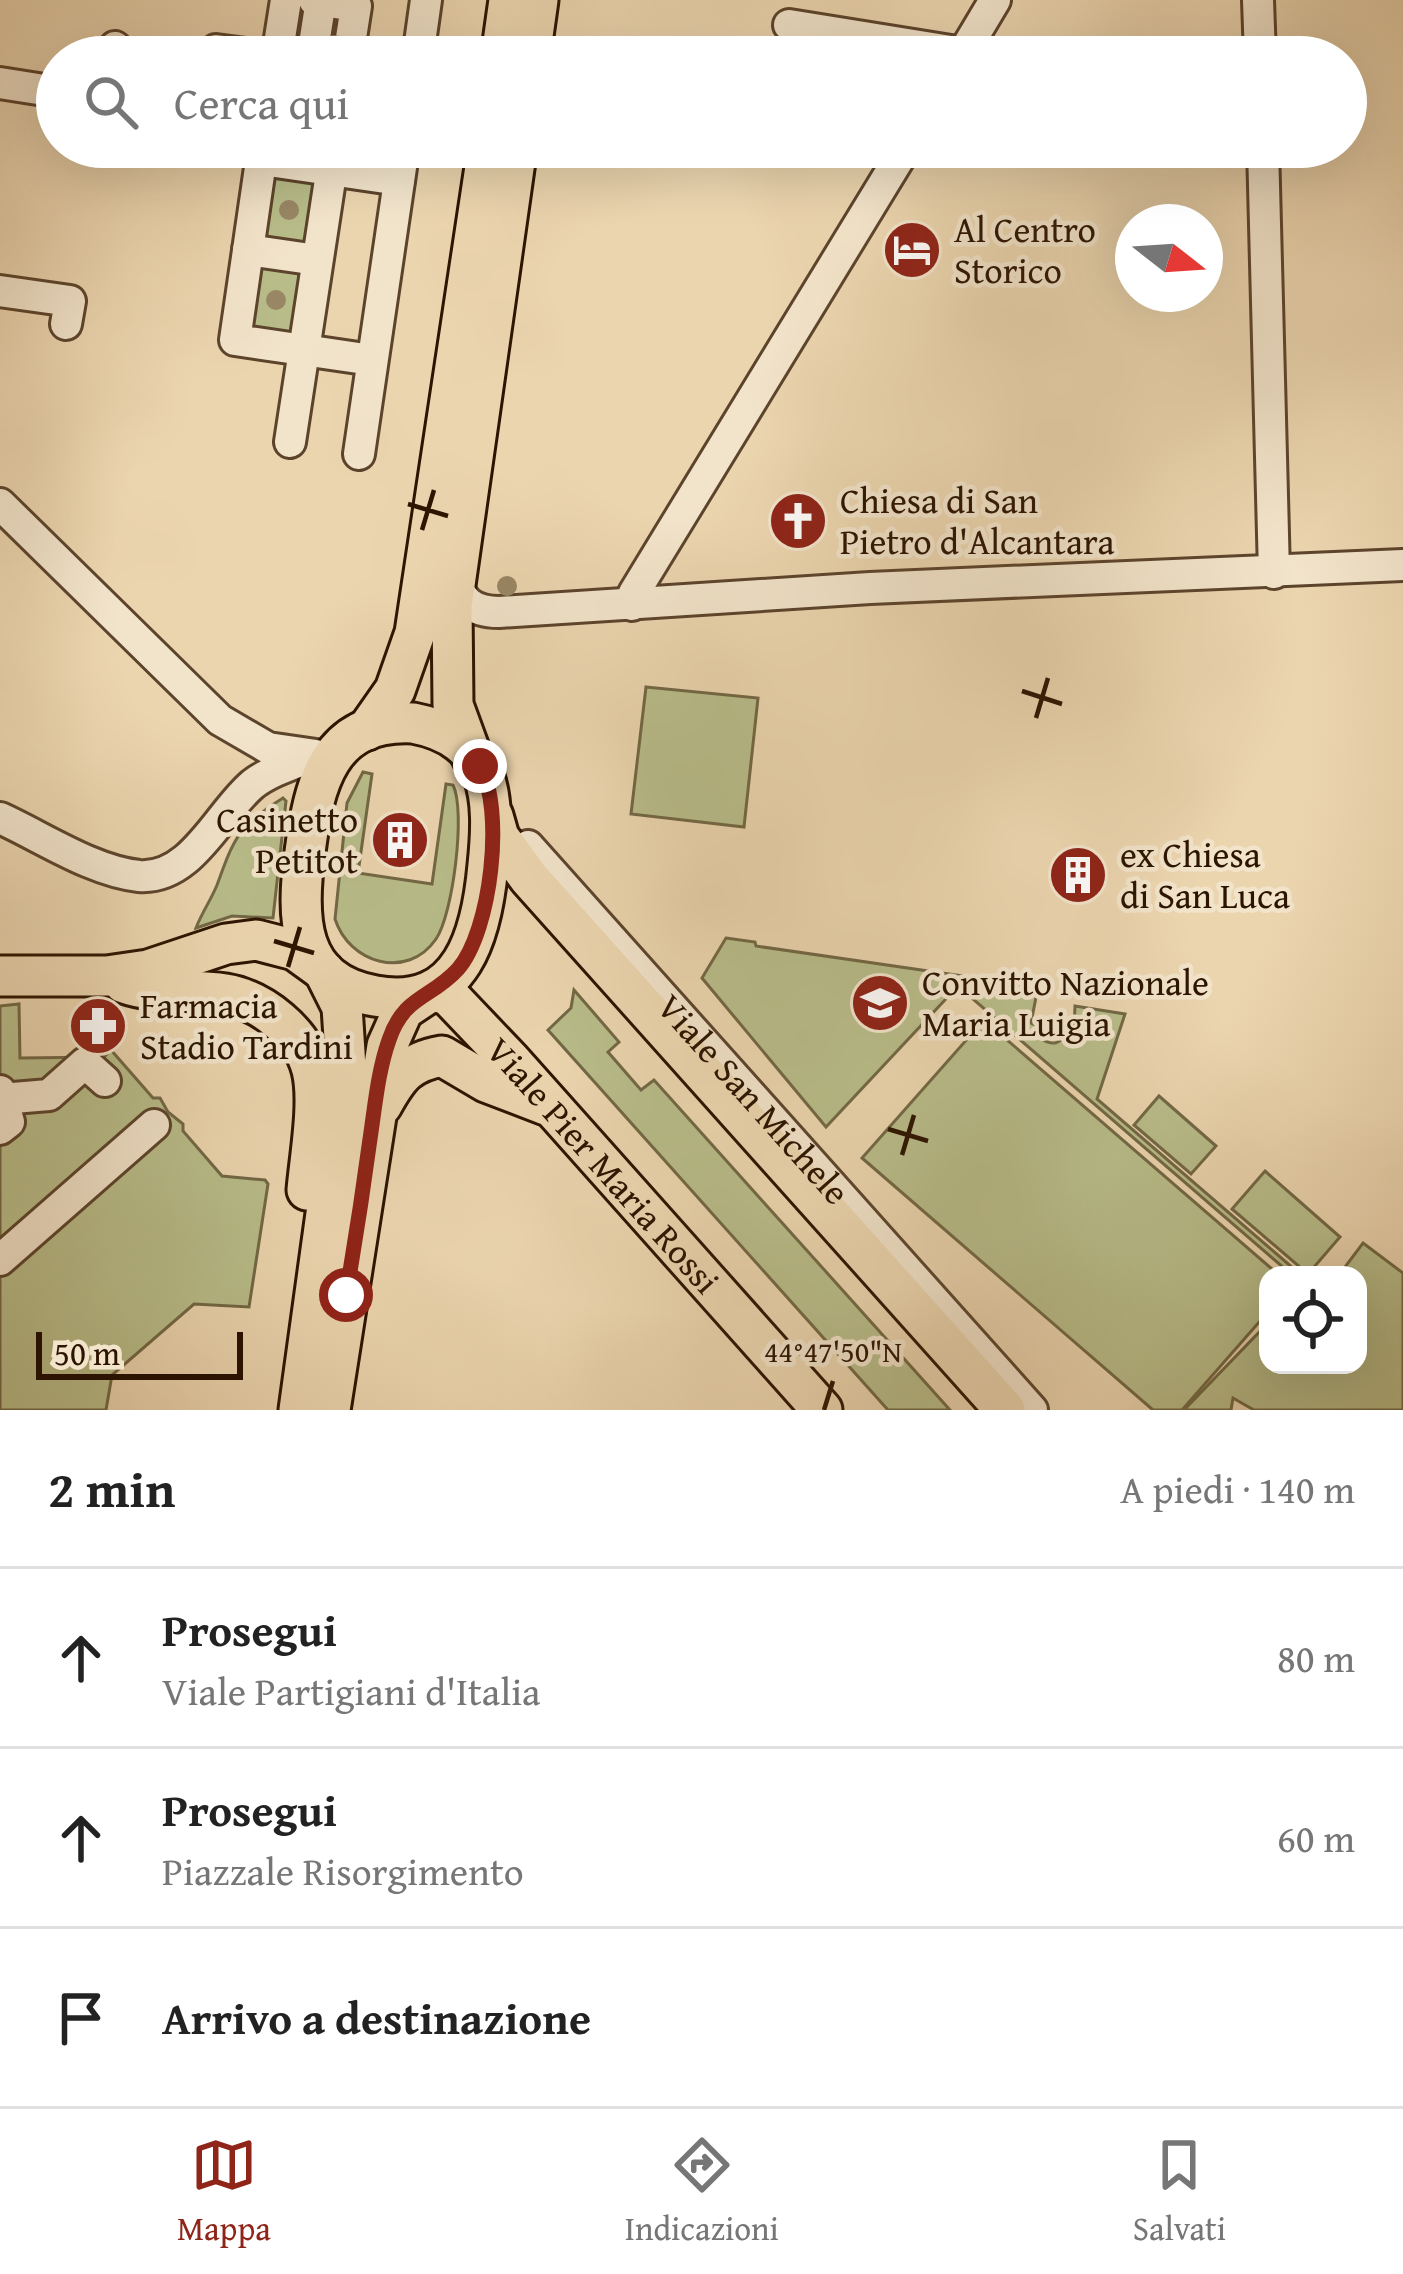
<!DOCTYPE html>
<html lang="it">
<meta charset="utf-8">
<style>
:root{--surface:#fff;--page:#f2f2f2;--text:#222;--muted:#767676;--line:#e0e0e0;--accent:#8f2418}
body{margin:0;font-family:"Gentium Book Plus",serif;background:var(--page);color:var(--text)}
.controls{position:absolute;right:36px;bottom:36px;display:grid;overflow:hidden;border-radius:24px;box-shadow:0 12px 48px #0002}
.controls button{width:108px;height:108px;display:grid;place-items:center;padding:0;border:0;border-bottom:3px solid var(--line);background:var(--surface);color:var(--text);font:60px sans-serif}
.compass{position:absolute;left:1115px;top:204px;width:108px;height:108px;border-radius:50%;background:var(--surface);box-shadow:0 12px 48px #0002;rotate:107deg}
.scale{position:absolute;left:36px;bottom:30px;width:207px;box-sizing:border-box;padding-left:12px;border:6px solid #2c1400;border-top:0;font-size:33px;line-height:42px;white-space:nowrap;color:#2c1400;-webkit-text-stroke:9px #f2e4cb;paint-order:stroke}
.stop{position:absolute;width:36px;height:36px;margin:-27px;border:9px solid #8f2418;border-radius:50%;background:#fff}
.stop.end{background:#8f2418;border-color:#fff;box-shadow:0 3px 12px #0008}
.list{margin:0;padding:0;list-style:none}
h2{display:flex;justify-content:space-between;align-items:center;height:156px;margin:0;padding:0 48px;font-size:51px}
h2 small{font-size:39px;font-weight:400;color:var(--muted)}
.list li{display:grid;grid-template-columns:78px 1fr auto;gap:36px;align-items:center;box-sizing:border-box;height:180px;padding:0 48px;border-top:3px solid var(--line)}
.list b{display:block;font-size:45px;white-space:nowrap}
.list p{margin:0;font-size:39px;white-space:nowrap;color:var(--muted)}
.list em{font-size:39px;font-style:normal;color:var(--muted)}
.icon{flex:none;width:66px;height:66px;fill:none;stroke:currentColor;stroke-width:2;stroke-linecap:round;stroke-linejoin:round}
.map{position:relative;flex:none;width:1403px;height:1410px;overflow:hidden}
.search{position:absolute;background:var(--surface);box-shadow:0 12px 48px #0002;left:36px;right:36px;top:36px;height:132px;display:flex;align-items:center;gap:30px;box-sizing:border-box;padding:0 42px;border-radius:66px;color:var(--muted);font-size:45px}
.sheet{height:696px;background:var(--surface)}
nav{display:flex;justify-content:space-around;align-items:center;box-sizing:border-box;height:168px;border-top:3px solid var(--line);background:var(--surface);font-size:33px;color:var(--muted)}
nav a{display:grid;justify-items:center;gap:6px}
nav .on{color:var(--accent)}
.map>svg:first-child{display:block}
.green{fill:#b8bd8a;stroke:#726845;stroke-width:3}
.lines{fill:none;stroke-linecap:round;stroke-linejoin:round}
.minor-casing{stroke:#5c442c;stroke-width:36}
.major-casing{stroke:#2c1400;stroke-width:45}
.minor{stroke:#f2e4cb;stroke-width:30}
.major{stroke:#ebd5af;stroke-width:39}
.tree{fill:#998765}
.route{stroke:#8f2418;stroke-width:15}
.ticks{fill:none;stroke:#2c1400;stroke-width:4.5}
.labels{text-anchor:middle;stroke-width:9;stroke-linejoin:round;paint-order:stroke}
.poi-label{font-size:36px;fill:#2c1400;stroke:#f2e4cb;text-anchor:start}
.street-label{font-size:36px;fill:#2c1400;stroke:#f2e4cb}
.ticks-label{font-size:30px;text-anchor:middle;fill:#2c1400;stroke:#f2e4cb;stroke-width:9;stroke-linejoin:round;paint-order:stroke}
</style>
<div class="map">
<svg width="1403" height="1410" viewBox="0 0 1403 1410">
<rect width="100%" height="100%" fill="#ebd5af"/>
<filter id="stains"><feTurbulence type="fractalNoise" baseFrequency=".00167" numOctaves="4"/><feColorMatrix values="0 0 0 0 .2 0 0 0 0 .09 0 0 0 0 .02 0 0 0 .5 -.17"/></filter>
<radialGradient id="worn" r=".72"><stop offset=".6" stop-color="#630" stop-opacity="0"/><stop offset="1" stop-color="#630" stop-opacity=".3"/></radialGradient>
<!-- green -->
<g class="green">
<polygon points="265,170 325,179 314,253 254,244"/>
<polygon points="252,258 312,267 301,341 241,333"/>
<polygon points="646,687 758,698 744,827 631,814"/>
<path d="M 363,772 L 372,774 L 358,873 L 432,884 L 446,784 L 453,785 C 466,811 453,914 436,939 C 407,981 349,963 335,919 L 347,803 Z"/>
<path d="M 283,798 L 286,801 L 273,918 L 232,916 L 196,928 C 201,914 211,900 217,885 C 234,838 238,826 283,798 Z"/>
<path d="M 726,938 L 755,942 L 756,946 L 1038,987 L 1031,1023 L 1036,1025 L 1042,1039 C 1058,1050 1063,1036 1074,1030 L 1075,1006 L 1125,1014 L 1097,1099 L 1301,1275 L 1292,1275 L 958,986 L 826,1127 L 702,978 Z"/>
<polygon points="574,990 619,1042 608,1052 641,1090 654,1080 950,1410 888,1410 548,1030 571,1008"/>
<polygon points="19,1004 20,1058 104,1057 111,1050 153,1098 160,1098 168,1112 183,1124 183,1131 222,1176 265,1180 268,1184 249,1307 194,1304 112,1375 106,1410 0,1410 0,1006"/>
<polygon points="984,1020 1279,1275 1268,1275 1268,1312 1182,1410 1153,1410 862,1158"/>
<polygon points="1159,1096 1216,1146 1191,1174 1134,1125"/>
<polygon points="1265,1171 1340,1237 1308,1274 1232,1209"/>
<polygon points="1363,1243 1403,1273 1403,1410 1254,1410 1233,1398 1231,1410 1184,1410 1268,1323 1268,1365 1358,1365 1358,1275 1339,1275"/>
</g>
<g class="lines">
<defs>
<g id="minor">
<polyline points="314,0 356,6 348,57"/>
<polyline points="1258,0 1260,57"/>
<polyline points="789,25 963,53"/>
<polyline points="216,50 267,57"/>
<polyline points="114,57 115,47"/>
<polyline points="277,57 286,0"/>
<polyline points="312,57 321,0"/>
<polyline points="418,57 426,0"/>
<polyline points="961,57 995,0"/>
<polyline points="0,83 57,92"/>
<polyline points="263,147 235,340 372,360"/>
<polyline points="1263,147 1274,573"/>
<polyline points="262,160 399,180"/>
<polyline points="248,250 317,260"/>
<polyline points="0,291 70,301 66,324"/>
<polyline points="290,442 335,147"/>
<polyline points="359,454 404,147"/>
<polyline points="0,504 220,720 268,748 316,755"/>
<path d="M 455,574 C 458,601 473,612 499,612 L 870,588 L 1403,565"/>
<polyline points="632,605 634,593 906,147"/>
<path d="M 0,818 C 42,837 92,871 139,876 C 192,880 219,812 253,784 C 270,771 293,764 313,756"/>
<path id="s1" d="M 528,846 L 1032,1410"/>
<polyline points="0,1091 9,1122 0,1129"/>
<polyline points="1,1099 49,1095 85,1063 105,1081"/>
<polyline points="0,1260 154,1125"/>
</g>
<g id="major">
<polyline points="501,57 509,0"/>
<polyline points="530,57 538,0"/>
<path d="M 413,723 C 493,738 495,798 488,865 C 482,932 463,1012 375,996 C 296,982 296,916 305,852 C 314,784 328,719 413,723 Z"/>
<polyline points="367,730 395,690 415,633 488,147"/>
<polyline points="472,757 453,705 452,606 517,147"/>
<polyline points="493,816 499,837 529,878 1005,1410"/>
<polyline points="0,976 107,976 148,970 226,944 256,940 295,950 324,971 342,1007 346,1068 299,1410"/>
<path d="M 124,983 C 157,995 192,988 225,994 C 262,1000 303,1033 312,1070 C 320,1102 310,1156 307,1190"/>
<path d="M 382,1105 C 398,1076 408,1062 442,1056 L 486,1082 L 546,1105"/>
<path id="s2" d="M 330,1410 L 387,1046 L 403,1010 L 433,990 L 449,996 L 510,1060 L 822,1410"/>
</g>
</defs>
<!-- minor casing -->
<use href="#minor" class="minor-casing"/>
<!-- major casing -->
<use href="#major" class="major-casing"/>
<!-- minor -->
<use href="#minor" class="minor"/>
<!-- major -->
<use href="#major" class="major"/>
</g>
<!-- trees -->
<g class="tree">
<circle cx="334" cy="45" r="10"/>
<circle cx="289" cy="210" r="10"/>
<circle cx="276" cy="300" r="10"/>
<circle cx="507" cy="586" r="10"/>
</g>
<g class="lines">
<!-- route -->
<path class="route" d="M 346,1295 C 355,1243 363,1191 370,1139 C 375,1106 378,1071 389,1040 C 404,995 431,999 458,969 C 491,931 505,810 480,766"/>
</g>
<!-- ticks -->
<path class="ticks" d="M 408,504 L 448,516M 422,530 L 434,490M 1022,691 L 1062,704M 1036,718 L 1048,678M 274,941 L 314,953M 288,967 L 300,927M 888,1129 L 928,1141M 902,1155 L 914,1115M 824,1410 L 833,1381"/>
<!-- icons -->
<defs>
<symbol id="hotel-disc" viewBox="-11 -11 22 22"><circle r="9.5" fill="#8f2418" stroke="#f2e4cb"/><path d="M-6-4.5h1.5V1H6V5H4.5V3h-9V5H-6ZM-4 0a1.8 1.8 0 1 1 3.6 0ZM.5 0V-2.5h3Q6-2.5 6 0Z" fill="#fff"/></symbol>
<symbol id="church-disc" viewBox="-11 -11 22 22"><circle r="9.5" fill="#8f2418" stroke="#f2e4cb"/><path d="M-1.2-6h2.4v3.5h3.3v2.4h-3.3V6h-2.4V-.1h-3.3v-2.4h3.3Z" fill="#fff"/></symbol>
<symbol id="building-disc" viewBox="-11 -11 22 22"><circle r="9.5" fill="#8f2418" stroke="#f2e4cb"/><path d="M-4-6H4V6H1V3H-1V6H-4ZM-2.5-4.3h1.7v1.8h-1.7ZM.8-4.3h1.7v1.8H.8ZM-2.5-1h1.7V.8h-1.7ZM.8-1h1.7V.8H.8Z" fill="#fff"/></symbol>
<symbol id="school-disc" viewBox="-11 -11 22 22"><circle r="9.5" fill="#8f2418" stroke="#f2e4cb"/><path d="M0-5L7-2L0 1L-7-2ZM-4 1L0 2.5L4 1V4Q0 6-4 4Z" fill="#fff"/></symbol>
<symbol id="pharmacy-disc" viewBox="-11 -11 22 22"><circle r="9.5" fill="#8f2418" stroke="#f2e4cb"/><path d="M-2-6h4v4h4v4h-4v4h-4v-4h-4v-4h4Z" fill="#fff"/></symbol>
</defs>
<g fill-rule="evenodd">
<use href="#hotel-disc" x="879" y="217" width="66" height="66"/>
<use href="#church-disc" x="765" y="488" width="66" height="66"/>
<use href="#building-disc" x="367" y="807" width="66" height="66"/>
<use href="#building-disc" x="1045" y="842" width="66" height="66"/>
<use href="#school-disc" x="847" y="970" width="66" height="66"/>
<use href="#pharmacy-disc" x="65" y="993" width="66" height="66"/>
</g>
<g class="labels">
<!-- poi labels -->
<g class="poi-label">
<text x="954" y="242">Al Centro<tspan x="954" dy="41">Storico</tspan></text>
<text x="840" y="513">Chiesa di San<tspan x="840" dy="41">Pietro d'Alcantara</tspan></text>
<text x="358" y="832" text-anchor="end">Casinetto<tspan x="358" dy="41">Petitot</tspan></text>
<text x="1120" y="867">ex Chiesa<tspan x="1120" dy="41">di San Luca</tspan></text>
<text x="922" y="995">Convitto Nazionale<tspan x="922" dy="41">Maria Luigia</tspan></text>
<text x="140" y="1018">Farmacia<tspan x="140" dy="41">Stadio Tardini</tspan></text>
</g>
<!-- street labels -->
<g class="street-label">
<text dy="13" stroke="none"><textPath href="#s1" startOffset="339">Viale San Michele</textPath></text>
<text dy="13" stroke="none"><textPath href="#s2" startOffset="690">Viale Pier Maria Rossi</textPath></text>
</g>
</g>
<g class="ticks-label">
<text x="833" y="1362">44°47'50"N</text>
</g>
<rect width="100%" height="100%" filter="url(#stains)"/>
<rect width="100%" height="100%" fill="url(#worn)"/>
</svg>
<div class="controls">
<button><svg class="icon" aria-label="locate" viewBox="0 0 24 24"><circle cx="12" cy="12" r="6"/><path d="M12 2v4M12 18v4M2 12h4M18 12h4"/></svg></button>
</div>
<svg class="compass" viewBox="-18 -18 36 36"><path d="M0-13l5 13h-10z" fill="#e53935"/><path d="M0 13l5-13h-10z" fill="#767676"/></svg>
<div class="scale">50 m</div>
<div class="stop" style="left:346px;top:1295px"></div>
<div class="stop end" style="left:480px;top:766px"></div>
<div class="search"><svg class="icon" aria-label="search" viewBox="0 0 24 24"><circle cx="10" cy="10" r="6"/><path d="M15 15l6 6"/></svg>Cerca qui</div>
</div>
<section class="sheet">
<h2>2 min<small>A piedi · 140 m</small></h2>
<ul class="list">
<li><svg class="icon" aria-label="ahead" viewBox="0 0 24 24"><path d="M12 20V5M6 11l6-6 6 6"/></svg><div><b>Prosegui</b><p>Viale Partigiani d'Italia</p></div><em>80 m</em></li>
<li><svg class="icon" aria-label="ahead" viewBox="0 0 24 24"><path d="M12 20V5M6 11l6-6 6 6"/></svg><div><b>Prosegui</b><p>Piazzale Risorgimento</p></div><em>60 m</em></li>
<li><svg class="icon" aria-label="arrive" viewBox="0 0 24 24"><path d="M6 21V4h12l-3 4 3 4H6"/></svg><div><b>Arrivo a destinazione</b></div></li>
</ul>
</section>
<nav>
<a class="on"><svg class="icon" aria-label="map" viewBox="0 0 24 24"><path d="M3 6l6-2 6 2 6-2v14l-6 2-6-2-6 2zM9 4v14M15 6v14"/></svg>Mappa</a>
<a><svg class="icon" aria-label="directions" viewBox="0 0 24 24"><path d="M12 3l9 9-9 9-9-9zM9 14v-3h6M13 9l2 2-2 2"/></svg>Indicazioni</a>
<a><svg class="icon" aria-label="saved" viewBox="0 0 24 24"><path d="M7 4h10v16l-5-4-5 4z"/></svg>Salvati</a>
</nav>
